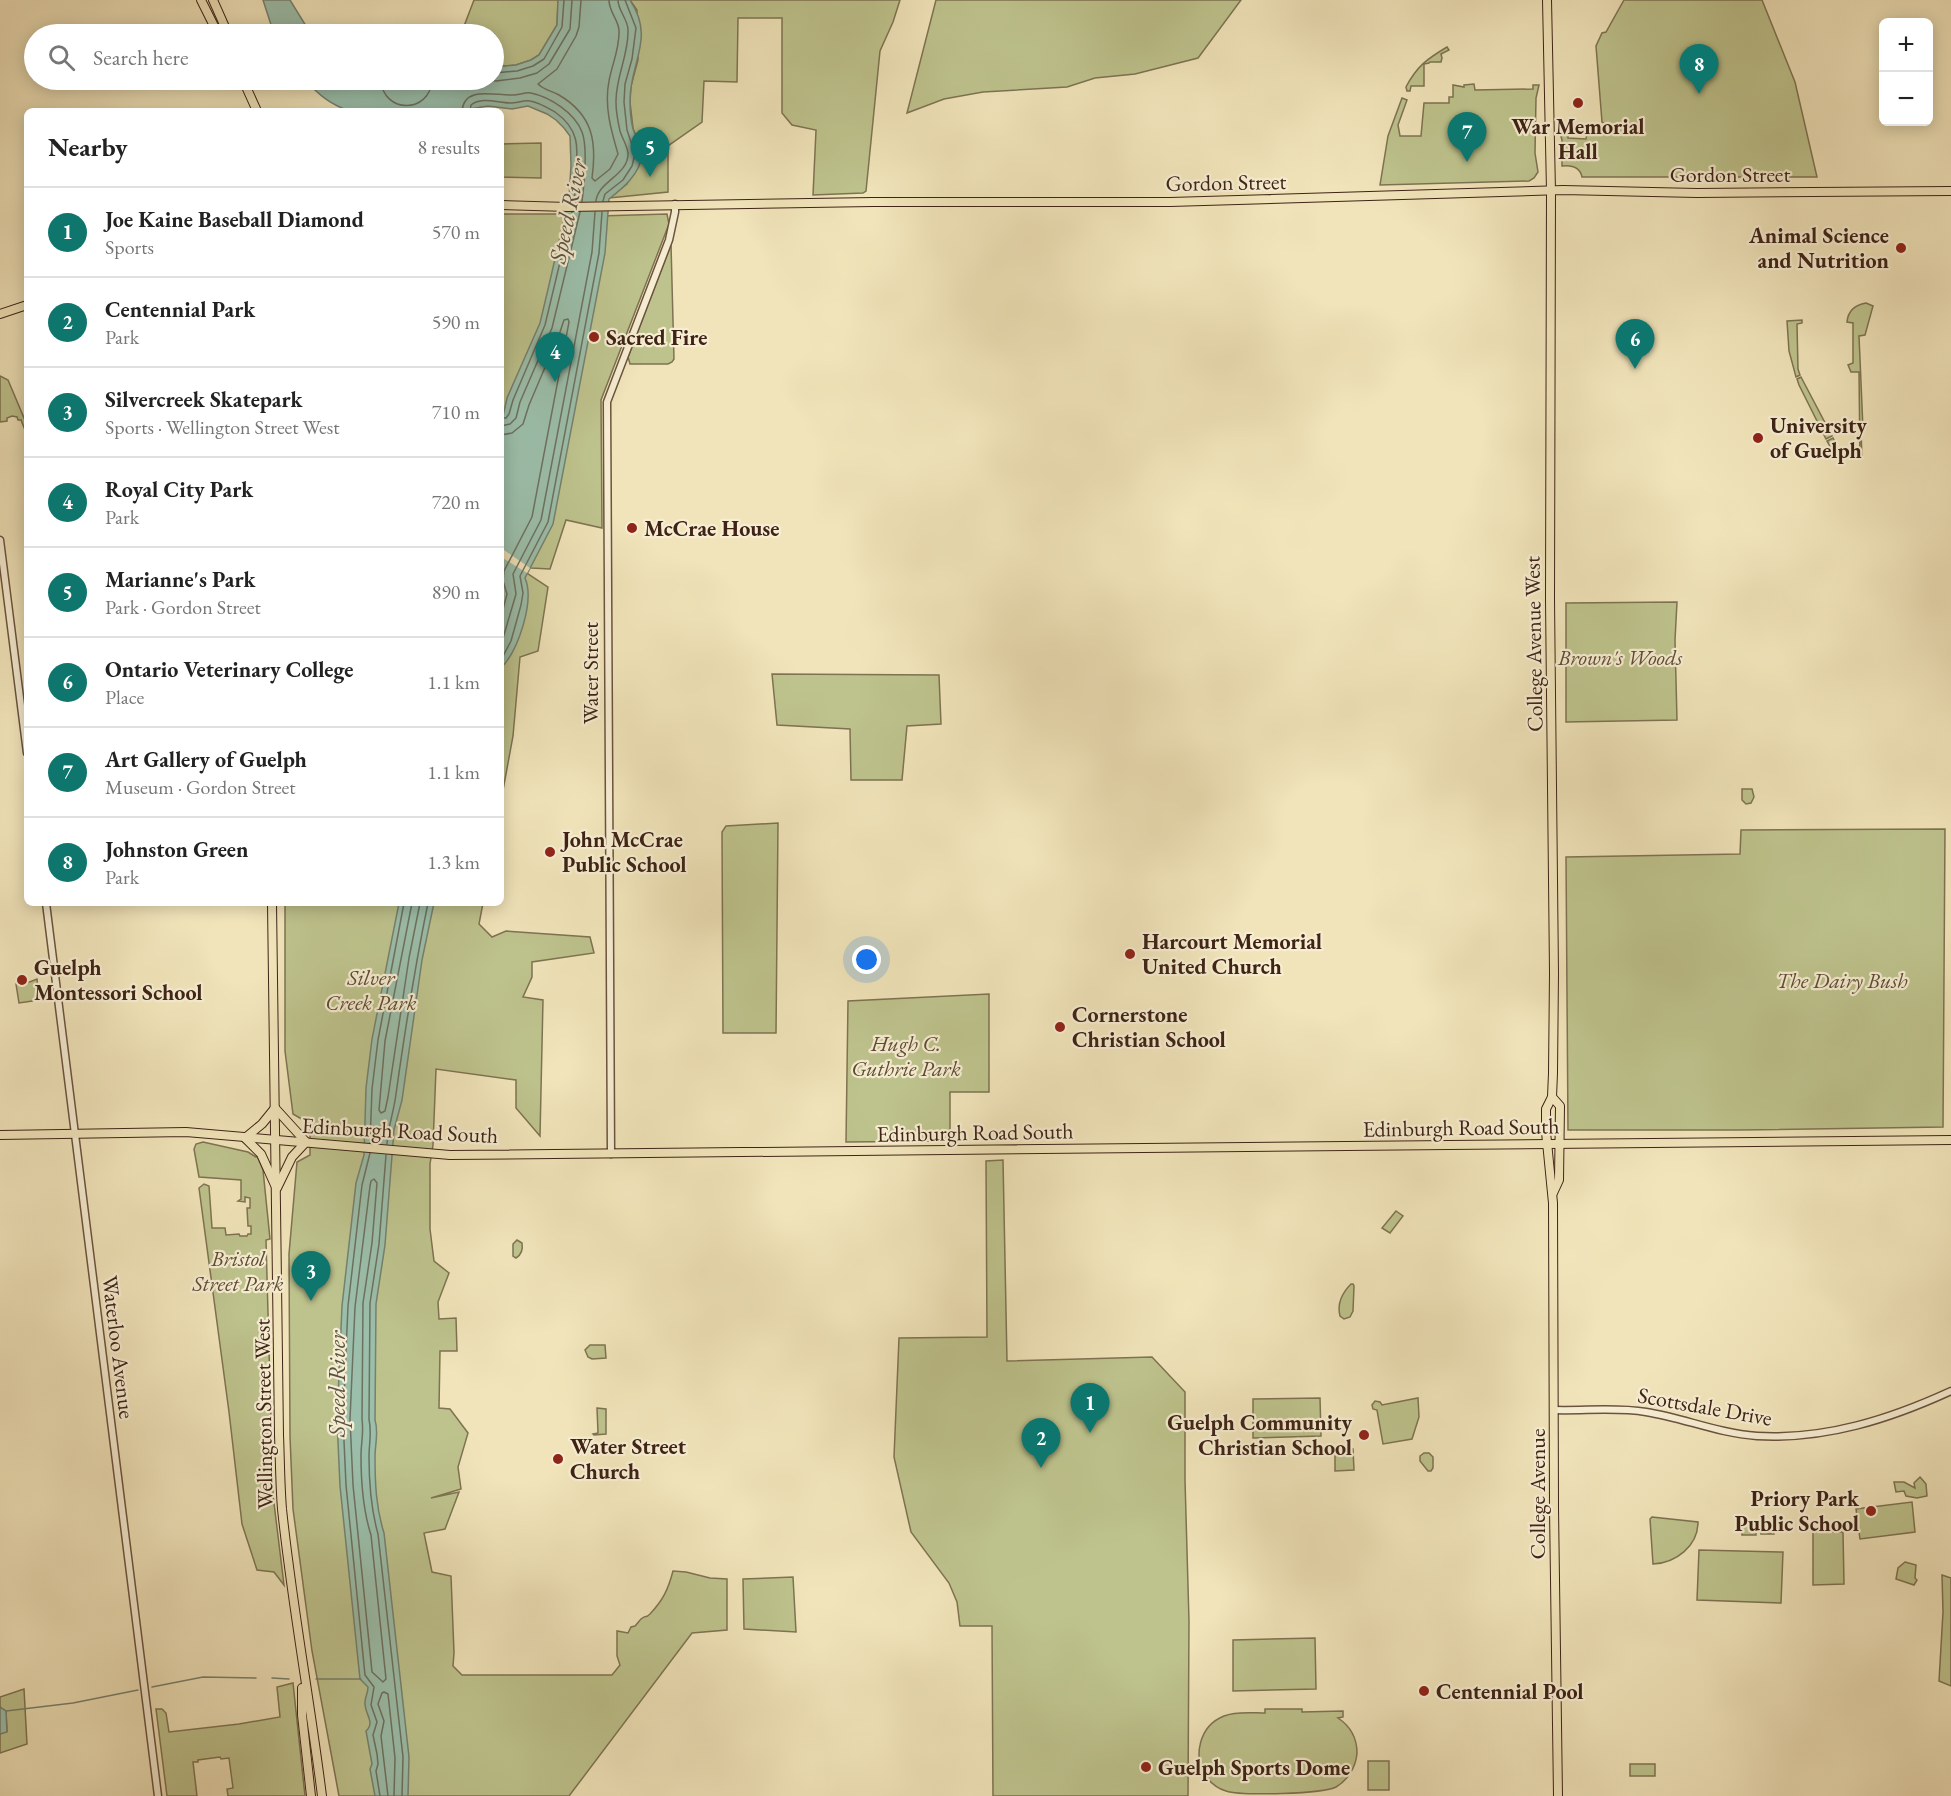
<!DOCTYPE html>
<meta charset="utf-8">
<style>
:root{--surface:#fff;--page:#f6f6f6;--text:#222;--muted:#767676;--line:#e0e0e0;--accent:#0f766e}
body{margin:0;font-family:"EB Garamond",serif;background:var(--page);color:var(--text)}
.controls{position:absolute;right:18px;top:18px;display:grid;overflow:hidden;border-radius:9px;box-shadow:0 3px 15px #0003}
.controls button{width:54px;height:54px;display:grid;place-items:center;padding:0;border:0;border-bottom:2px solid var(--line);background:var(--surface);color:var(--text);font:30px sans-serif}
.you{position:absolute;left:867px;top:960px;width:21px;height:21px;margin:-15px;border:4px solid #fff;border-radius:50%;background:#1a73e8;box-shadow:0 0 0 9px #1a73e833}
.badge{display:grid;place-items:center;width:39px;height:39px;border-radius:50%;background:var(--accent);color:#fff;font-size:20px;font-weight:700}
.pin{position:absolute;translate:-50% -50px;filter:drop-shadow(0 2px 3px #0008)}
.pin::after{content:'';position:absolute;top:32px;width:21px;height:18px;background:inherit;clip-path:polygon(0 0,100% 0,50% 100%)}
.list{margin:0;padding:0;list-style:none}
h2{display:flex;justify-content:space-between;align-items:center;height:78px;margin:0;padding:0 24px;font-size:26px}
h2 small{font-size:20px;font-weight:400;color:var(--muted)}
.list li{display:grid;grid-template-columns:39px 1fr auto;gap:18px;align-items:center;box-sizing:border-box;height:90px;padding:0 24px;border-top:2px solid var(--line)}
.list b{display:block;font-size:22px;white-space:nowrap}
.list p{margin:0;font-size:20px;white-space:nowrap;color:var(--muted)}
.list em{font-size:20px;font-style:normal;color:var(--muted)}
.icon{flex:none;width:33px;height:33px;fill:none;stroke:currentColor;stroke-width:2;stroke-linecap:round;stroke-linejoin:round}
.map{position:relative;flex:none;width:1951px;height:1796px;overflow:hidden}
.search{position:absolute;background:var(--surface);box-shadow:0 3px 15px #0003;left:24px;top:24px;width:480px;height:66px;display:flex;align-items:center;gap:15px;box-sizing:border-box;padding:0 21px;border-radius:33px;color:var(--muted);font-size:22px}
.panel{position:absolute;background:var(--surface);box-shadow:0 3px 15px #0003;left:24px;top:108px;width:480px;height:798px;border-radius:9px}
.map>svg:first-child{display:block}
.green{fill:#bec38d;stroke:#7e7352;stroke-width:1.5}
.water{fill:#9bbfab;stroke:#76816f;stroke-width:1.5}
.pier{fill:#f1e4ba}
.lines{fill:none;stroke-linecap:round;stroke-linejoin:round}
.shore{stroke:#6c7160;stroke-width:1.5}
.stream{stroke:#76816f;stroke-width:1.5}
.minor-casing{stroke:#6b533f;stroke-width:9}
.major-casing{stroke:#3e2316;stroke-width:10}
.minor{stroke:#f6edd2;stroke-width:6}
.major{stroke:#f1e4ba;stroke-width:8}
.poi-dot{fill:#8f2418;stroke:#f6edd2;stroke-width:2}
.labels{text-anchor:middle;stroke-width:4.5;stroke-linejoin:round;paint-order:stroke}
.poi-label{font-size:22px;font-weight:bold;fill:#3e2316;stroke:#f6edd2;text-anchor:start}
.street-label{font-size:22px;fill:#3e2316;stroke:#f6edd2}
.park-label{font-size:22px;font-style:italic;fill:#5e4b34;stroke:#f6edd2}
.water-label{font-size:24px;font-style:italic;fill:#5a5243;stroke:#f6edd2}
</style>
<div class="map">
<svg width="1951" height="1796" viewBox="0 0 1951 1796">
<rect width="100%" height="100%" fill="#f1e4ba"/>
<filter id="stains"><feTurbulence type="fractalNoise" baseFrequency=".00333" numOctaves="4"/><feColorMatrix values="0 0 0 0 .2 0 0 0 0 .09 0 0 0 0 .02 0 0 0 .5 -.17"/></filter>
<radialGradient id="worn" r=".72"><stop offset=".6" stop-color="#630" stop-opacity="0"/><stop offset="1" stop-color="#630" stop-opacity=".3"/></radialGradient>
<!-- green -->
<g class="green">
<polygon points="474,0 558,0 557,25 539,55 531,60 516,65 494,67 494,34 461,34"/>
<polygon points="630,0 900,0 893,22 880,51 866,191 863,193 813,195 816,130 792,125 782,113 782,18 738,18 737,82 704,81 702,122 668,146 668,192 609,198 627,184 642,154 633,128 630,102 631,86 638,60 637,10"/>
<polygon points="936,0 1241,0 1198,58 1135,74 1095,78 1067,87 983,92 944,99 907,113"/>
<path d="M 1624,0 L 1762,0 L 1795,82 L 1817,177 L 1582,177 C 1580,167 1571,165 1562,166 L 1562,140 L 1560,133 L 1568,133 L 1568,138 L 1586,139 L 1587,132 L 1595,131 L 1600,128 L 1604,130 L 1607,125 L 1602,122 L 1596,46 L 1602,33 L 1606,32 Z"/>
<path d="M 1447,47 L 1449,50 L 1441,54 L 1442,58 L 1441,62 L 1430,62 L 1429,63 L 1424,64 L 1424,86 L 1411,86 L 1410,91 L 1407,91 L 1406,87 C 1417,66 1427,59 1447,47 Z"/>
<polygon points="1474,84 1475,90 1533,89 1533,85 1539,85 1536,98 1535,153 1538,172 1534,178 1529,181 1380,185 1388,136 1402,98 1407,100 1398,125 1400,136 1421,136 1424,103 1449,103 1449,97 1453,97 1453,85 1464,87 1464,85"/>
<polygon points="541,143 541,178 501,177 501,144"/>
<polygon points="501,214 563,214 565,217 667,214 669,224 601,400 602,528 566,520 550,569 531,568 501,547"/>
<polygon points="671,244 674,359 672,362 668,364 630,364 628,357"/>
<path d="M 1866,303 L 1873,306 L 1865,335 L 1859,336 L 1863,429 L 1861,430 L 1862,459 L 1860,458 L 1859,372 L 1851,372 L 1848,365 L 1853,363 L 1853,323 L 1847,322 C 1848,310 1855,305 1866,303 Z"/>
<polygon points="1802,320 1802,323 1797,324 1798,369 1800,375 1796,377 1789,351 1787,321"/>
<polygon points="0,376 8,380 27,425 27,435 21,420 18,420 17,417 12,416 7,418 7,421 0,422"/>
<polygon points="1801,377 1832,436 1826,439 1799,385 1797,379"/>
<polygon points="1833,438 1839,450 1844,448 1845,452 1839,457 1834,453 1827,441"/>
<polygon points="501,556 548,587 538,651 520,657 513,736 501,801"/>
<polygon points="1677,602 1675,640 1677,720 1566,722 1566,603"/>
<polygon points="772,674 939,675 941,724 907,726 902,780 851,780 850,729 777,725"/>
<polygon points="1742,789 1752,789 1754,797 1751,803 1746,804 1742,800"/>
<polygon points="778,823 776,1033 723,1033 722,832 726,826"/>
<polygon points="1945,829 1943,1127 1739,1130 1568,1130 1566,857 1740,854 1741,830"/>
<path d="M 285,903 L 483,903 L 479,924 L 492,937 L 506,931 L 590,937 L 594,953 L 532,962 L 532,977 L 523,997 L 543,1000 L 540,1136 L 516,1108 L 516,1080 L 436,1069 L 433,1145 L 430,1164 L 430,1229 L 434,1261 L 449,1273 L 438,1302 L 439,1319 L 456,1318 L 457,1351 L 440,1351 L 439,1408 L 450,1409 L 468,1433 L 458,1467 L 461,1489 L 431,1498 L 459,1492 L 445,1529 L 424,1533 L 432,1572 L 451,1576 L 454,1653 L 453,1666 L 462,1675 L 612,1675 L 620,1665 L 617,1656 L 617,1631 L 628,1633 L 631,1627 L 635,1626 C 637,1624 639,1621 641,1619 C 647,1614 645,1619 650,1614 C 663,1600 668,1590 673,1571 L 686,1572 L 710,1578 L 727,1579 L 727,1630 L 692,1633 L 569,1796 L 339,1796 L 312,1651 L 293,1509 L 290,1437 L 289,1254 L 297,1162 L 310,1155 L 310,1124 L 293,1114 L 285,1051 Z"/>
<polygon points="37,979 39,1000 19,1003 16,984 22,982 27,983"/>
<polygon points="989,994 989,1092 950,1092 950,1141 846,1142 848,1001"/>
<polygon points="203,1142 248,1152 256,1157 257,1156 263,1170 270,1239 266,1240 273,1495 284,1585 274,1572 257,1570 242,1524 229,1412 199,1188 204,1184 209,1186 212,1228 225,1228 226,1235 239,1234 240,1236 247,1236 248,1234 251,1234 251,1226 248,1226 247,1208 250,1208 250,1198 245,1197 245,1202 238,1201 241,1199 241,1180 199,1177 194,1149 196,1144"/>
<polygon points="1003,1160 1007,1361 1152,1357 1185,1392 1185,1480 1189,1621 1188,1796 993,1796 992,1626 960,1626 957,1602 949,1583 911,1532 894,1457 899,1338 987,1337 986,1161"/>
<polygon points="1396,1211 1403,1216 1390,1233 1382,1228"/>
<path d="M 517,1240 L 522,1243 C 523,1249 521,1255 516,1258 L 513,1256 L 513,1244 Z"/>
<path d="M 1351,1284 L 1353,1284 L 1354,1286 L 1353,1311 L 1350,1317 L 1344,1319 L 1340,1316 C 1337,1304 1342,1293 1351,1284 Z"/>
<polygon points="590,1345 605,1345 606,1358 592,1359 588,1357 585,1350"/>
<polygon points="1320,1398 1321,1436 1253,1438 1253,1399"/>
<polygon points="1418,1398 1419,1417 1412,1439 1383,1444 1377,1410 1373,1409 1372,1405 1375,1401 1380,1402 1382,1405"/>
<polygon points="597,1408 606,1409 606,1434 594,1435 593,1434 598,1433"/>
<polygon points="1335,1448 1353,1449 1354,1470 1335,1471"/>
<polygon points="1424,1453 1429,1453 1433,1457 1433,1468 1431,1471 1428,1471 1420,1461 1420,1456"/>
<polygon points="1920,1477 1926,1484 1927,1496 1917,1498 1906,1496 1904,1491 1896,1492 1894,1482 1904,1482 1915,1488 1914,1483"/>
<polygon points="1912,1502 1915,1532 1860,1539 1856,1509"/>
<path d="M 1652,1517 L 1698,1522 C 1698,1546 1676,1563 1653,1564 L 1650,1519 Z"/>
<polygon points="1748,1520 1750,1520 1750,1522 1756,1525 1756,1535 1742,1535 1742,1522 1747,1522"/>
<polygon points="1763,1522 1772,1523 1774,1534 1761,1534 1761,1525 1763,1525"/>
<polygon points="1813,1532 1843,1532 1844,1584 1813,1585"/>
<polygon points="1699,1550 1783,1552 1781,1603 1697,1600"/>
<polygon points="1905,1562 1916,1565 1915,1578 1917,1580 1914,1585 1896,1579 1898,1568"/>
<polygon points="1942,1575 1951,1578 1951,1686 1939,1681 1943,1612"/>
<polygon points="793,1577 796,1632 744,1629 743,1579"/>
<polygon points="1315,1638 1316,1689 1233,1691 1233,1640"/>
<polygon points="293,1683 305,1796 228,1796 227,1789 233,1788 229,1758 221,1759 220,1757 198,1760 198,1762 193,1762 197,1796 167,1796 156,1709 162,1709 166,1713 169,1732 239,1724 280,1717 277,1687"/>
<polygon points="24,1689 27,1744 0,1753 0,1734 7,1731 6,1712 0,1707 0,1697"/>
<path d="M 1265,1709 L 1302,1709 L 1302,1712 L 1343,1711 L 1343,1717 L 1338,1718 C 1350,1726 1357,1738 1357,1753 C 1356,1767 1348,1780 1336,1787 C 1323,1794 1241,1796 1226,1791 C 1219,1789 1212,1784 1207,1778 C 1192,1757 1199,1726 1224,1716 C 1236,1711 1252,1713 1265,1713 Z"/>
<rect x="1368" y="1761" width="21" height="29"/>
<rect x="1630" y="1764" width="25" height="12"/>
</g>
<!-- water -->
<g class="water">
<polygon points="263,0 290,0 311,34 274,34"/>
<path d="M 558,0 L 630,0 C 656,39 629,63 630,102 C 630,110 631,121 633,129 C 636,137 642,147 642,155 C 640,174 623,188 609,199 L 605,253 L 553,524 L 525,578 C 535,601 518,651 501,668 L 501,672 L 501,425 L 507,398 L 540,323 L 549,285 L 569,198 L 571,165 L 570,136 L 564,128 L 556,120 L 547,114 L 528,106 L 512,109 L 488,106 L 457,111 L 350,111 C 331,105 319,95 305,80 L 398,80 L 406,83 L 423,80 L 494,80 L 494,67 L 516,65 L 531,60 L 539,55 L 557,25 Z"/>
<path d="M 399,903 L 434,903 L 422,960 L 402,1100 L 394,1130 L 385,1245 L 376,1304 L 375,1420 C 379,1432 375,1443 375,1457 C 375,1483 376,1508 384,1533 L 409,1757 L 408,1796 L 375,1796 L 370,1769 L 372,1764 L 366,1731 C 376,1722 364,1714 365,1702 C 365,1697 368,1693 368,1687 L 360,1679 L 340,1486 L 337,1420 L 342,1306 L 356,1183 L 364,1155 L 366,1088 L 372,1039 Z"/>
<polygon points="0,1707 6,1711 7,1732 0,1734"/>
</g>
<!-- pier -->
<polygon class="pier" points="501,548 530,568 527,573 501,557"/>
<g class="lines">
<!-- shore -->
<g class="shore">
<path d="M 581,0 L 579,27 L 576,36 L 557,69 L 538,84 C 544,90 552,91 559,95 C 593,115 597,142 592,178 L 595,181 L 610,169 L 618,154 C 611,130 604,106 609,81 C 612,64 620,48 619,30 C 618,19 609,12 609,0"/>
<polyline points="494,73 517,71 533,66 544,59 562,27 564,0"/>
<path d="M 381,80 C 383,114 430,114 432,80"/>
<polyline points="489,80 496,81 520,78 537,73 549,64 570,29 572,0"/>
<path d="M 462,111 C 464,85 496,96 513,95 C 519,95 525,92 531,93 C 550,97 575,113 582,132 C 588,147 584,185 582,202"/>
<path d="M 470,111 L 471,105 C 482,96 498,103 511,103 C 517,103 524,100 530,101 C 538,102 548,108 555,112 C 579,129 579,147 575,174 C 574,183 576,192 574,202"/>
<path d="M 596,201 C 598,181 629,175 628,153 C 627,145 622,138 620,131 C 618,122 616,112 616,103 C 615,78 629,55 628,30 C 628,19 618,11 618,0"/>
<polyline points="603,201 605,194 623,180 632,166 635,154 627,130 624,102 625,84 632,59 636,28 625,0"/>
<polyline points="501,418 506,418 509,414 513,400 545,325 572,212"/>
<polyline points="501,426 510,424 516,418 520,402 552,328 580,212"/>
<polyline points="501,435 512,433 523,424 529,405 560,332 564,320 568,319 569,322 532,517 504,571 503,581 507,594 501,617"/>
<polyline points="501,645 516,594 513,574 541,520 592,252 595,212"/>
<polyline points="501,660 511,641 521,605 523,593 520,576 548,522 599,253 602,212"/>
<polyline points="412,903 385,1041 379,1110 381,1113 385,1111 388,1097 409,958 420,903"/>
<polyline points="370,1143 372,1089 378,1040 404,903"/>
<path d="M 387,1144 C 388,1127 394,1111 396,1094 C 405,1030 415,966 428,903"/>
<polyline points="370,1153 362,1185 348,1306 343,1419 346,1485 365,1675 374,1687 371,1705 377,1722 373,1735 377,1754 378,1764 376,1771 380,1796"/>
<path d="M 386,1155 L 379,1244 L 370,1303 L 369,1419 C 372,1433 369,1443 369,1457 C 369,1483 371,1509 378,1534 L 403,1757 L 402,1796"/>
<path d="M 374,1179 L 377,1183 L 372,1243 L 363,1303 L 362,1419 C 364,1433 361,1442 361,1456 C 361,1483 363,1510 371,1535 L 386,1679 L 383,1682 L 372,1672 L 353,1485 L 350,1419 L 355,1307 L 370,1186 L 371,1181 Z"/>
<polyline points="388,1796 381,1736 384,1721 378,1704 382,1693 384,1692 388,1694 395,1758 394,1796"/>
</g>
<!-- stream -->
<g class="stream">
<polyline points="272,1678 289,1679"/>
<polyline points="316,1679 361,1679"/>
<polyline points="152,1687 203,1677 256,1678"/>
<polyline points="6,1711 73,1703 138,1690"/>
</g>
<defs>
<g id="minor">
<polyline points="0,540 27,753"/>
<polyline points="46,903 158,1796"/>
<polyline points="611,1154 607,402 669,240 675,212 675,204"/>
<path d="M 1554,1410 C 1584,1411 1616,1407 1646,1412 C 1684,1418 1717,1433 1757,1436 C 1825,1440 1890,1419 1951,1391"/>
</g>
<g id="major">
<polyline points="201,0 218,34"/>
<polyline points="213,0 225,27 225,34"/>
<polyline points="1547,0 1551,191 1550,600 1554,973 1553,1073 1552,1097 1546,1109 1546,1132 1553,1203 1554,1508 1558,1796"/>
<polyline points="243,80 257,111"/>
<polyline points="501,205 568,207 873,202 1170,202 1563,190 1697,193 1951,191"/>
<polyline points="0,314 27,305"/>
<path d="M 272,903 L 279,1435 C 280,1459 280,1484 282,1509 C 292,1605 310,1700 322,1796"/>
<polyline points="1552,1097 1560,1106 1559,1180 1553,1193"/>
<polyline points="275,1108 306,1142"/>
<polyline points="0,1135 186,1132 450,1155 1951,1140"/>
<polyline points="245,1138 261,1154 275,1185"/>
<polyline points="245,1138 262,1124 275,1108"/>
<polyline points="277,1188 292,1157 306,1142"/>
<polyline points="302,1688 302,1715 311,1796"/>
</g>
</defs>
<!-- minor casing -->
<use href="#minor" class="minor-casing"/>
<!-- major casing -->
<use href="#major" class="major-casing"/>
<!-- minor -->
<use href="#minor" class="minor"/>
<!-- major -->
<use href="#major" class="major"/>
</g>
<!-- markers -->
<g class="poi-dot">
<circle cx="1578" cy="103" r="6"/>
<circle cx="1901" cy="248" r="6"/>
<circle cx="594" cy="337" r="6"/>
<circle cx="1758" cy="438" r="6"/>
<circle cx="632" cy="528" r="6"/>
<circle cx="550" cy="852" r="6"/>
<circle cx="1130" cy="954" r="6"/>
<circle cx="22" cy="980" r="6"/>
<circle cx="1060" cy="1027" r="6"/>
<circle cx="1364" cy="1435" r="6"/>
<circle cx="558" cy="1459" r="6"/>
<circle cx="1871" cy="1511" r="6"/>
<circle cx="1424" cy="1691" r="6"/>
<circle cx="1146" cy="1767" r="6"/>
</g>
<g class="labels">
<!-- poi labels -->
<g class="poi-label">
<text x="1578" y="134" text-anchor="middle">War Memorial<tspan x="1578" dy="25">Hall</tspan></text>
<text x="1889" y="243" text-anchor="end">Animal Science<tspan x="1889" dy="25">and Nutrition</tspan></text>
<text x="606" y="345">Sacred Fire</text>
<text x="1770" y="433">University<tspan x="1770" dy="25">of Guelph</tspan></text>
<text x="644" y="536">McCrae House</text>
<text x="562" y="847">John McCrae<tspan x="562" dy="25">Public School</tspan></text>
<text x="1142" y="949">Harcourt Memorial<tspan x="1142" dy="25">United Church</tspan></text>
<text x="34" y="975">Guelph<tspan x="34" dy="25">Montessori School</tspan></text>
<text x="1072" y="1022">Cornerstone<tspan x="1072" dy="25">Christian School</tspan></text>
<text x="1352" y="1430" text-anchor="end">Guelph Community<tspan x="1352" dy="25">Christian School</tspan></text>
<text x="570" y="1454">Water Street<tspan x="570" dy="25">Church</tspan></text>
<text x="1859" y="1506" text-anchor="end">Priory Park<tspan x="1859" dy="25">Public School</tspan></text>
<text x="1436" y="1699">Centennial Pool</text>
<text x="1158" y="1775">Guelph Sports Dome</text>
</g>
<!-- street labels -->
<g class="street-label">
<text x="1730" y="182">Gordon Street</text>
<text transform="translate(1226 182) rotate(-1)" y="8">Gordon Street</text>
<text transform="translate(1533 644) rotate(-91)" y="8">College Avenue West</text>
<text transform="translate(590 673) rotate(-90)" y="8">Water Street</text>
<text transform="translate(1461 1127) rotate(-1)" y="8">Edinburgh Road South</text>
<text transform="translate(400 1130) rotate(3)" y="8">Edinburgh Road South</text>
<text transform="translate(975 1132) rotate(-1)" y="8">Edinburgh Road South</text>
<text transform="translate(119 1347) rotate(83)" y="8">Waterloo Avenue</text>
<text transform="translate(1705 1406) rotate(10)" y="8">Scottsdale Drive</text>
<text transform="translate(263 1414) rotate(-91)" y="8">Wellington Street West</text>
<text transform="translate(1537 1494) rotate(-90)" y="8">College Avenue</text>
</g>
<!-- park labels -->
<g class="park-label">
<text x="1620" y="665">Brown's Woods</text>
<text x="371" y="985">Silver<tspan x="371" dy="25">Creek Park</tspan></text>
<text x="1842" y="988">The Dairy Bush</text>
<text x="906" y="1051">Hugh C.<tspan x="906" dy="25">Guthrie Park</tspan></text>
<text x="238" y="1266">Bristol<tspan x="238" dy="25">Street Park</tspan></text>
</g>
<!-- water labels -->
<g class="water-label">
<text transform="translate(568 211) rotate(-78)" y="8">Speed River</text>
<text transform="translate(337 1384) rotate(-90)" y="8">Speed River</text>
</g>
</g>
<rect width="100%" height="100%" filter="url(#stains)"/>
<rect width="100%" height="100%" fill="url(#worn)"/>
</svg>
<div class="controls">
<button>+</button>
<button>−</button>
</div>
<div class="you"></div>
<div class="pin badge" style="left:1090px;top:1433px">1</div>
<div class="pin badge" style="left:1041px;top:1468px">2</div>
<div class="pin badge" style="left:311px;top:1301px">3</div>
<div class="pin badge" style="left:555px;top:382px">4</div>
<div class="pin badge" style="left:650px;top:177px">5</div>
<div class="pin badge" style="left:1635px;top:369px">6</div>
<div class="pin badge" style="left:1467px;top:162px">7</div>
<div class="pin badge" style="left:1699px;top:94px">8</div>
<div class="search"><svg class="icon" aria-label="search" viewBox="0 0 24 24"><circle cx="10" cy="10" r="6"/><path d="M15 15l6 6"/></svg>Search here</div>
<section class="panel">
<h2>Nearby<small>8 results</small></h2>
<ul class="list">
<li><span class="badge">1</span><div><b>Joe Kaine Baseball Diamond</b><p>Sports</p></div><em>570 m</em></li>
<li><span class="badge">2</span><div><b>Centennial Park</b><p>Park</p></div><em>590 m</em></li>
<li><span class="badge">3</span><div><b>Silvercreek Skatepark</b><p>Sports · Wellington Street West</p></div><em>710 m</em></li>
<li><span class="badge">4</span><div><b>Royal City Park</b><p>Park</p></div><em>720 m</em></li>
<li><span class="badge">5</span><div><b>Marianne's Park</b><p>Park · Gordon Street</p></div><em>890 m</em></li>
<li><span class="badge">6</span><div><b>Ontario Veterinary College</b><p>Place</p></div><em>1.1 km</em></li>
<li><span class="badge">7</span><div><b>Art Gallery of Guelph</b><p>Museum · Gordon Street</p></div><em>1.1 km</em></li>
<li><span class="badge">8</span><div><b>Johnston Green</b><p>Park</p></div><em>1.3 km</em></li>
</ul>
</section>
</div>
